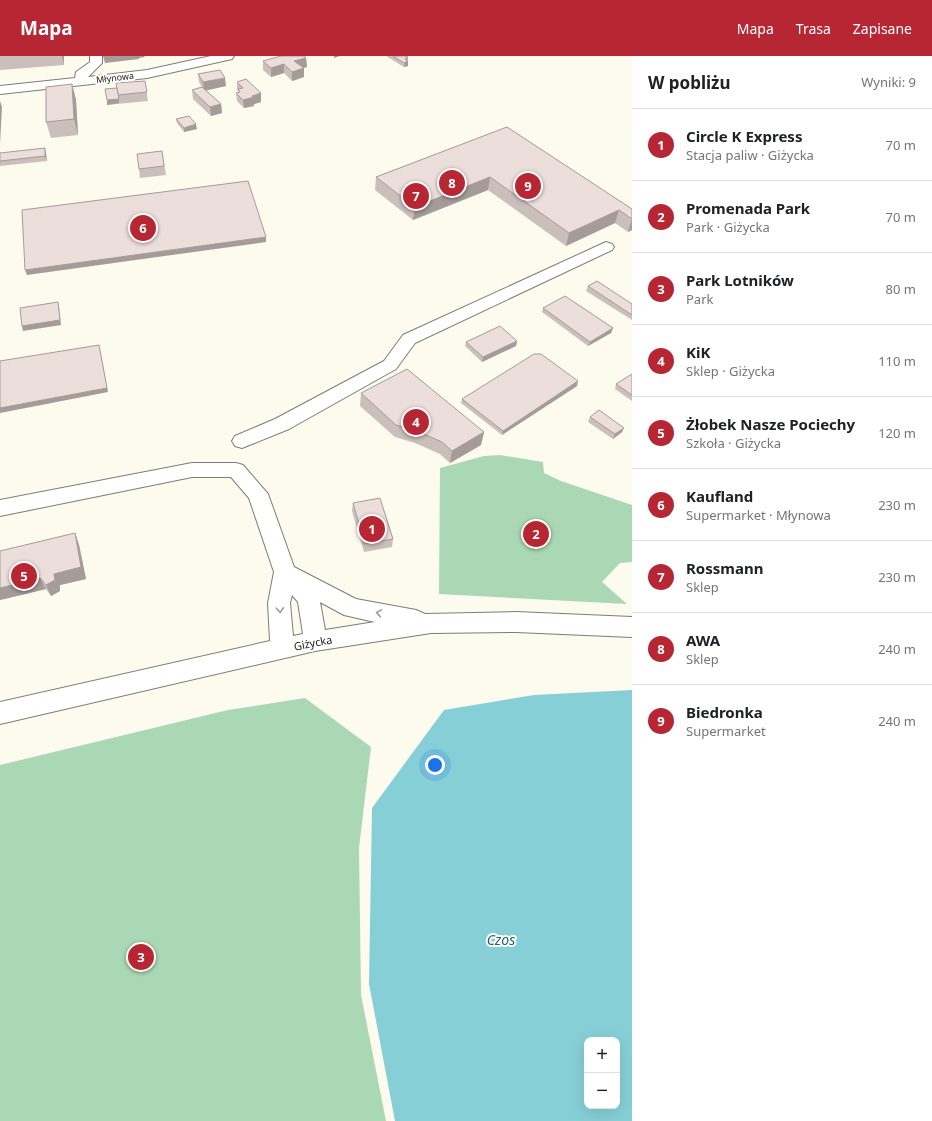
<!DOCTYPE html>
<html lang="pl">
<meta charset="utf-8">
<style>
:root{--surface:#fff;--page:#f2f2f2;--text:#202124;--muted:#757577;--line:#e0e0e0;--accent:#b72633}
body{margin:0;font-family:"Noto Sans",sans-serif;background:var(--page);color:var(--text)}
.controls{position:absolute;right:12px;bottom:12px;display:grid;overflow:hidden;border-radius:8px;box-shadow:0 4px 16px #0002}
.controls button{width:36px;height:36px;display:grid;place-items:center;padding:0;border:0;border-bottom:1px solid var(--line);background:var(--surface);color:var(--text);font:20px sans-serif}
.you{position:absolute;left:435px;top:709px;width:14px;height:14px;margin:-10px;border:3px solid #fff;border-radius:50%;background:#1a73e8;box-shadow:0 0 0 6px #1a73e833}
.badge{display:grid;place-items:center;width:26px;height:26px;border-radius:50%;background:var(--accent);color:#fff;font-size:13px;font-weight:700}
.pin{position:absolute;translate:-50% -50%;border:2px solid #fff;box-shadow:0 1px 4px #0006}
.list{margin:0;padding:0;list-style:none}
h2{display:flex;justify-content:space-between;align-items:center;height:52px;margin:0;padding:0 16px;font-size:17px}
h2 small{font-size:13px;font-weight:400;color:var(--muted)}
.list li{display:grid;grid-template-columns:26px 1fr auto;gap:12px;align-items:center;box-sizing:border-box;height:72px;padding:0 16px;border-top:1px solid var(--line)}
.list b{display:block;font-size:15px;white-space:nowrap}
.list p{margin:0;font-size:13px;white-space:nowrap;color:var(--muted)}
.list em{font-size:13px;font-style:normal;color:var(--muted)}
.map{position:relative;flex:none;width:632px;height:1065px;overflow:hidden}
header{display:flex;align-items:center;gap:24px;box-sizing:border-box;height:56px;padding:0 20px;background:var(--accent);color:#fff}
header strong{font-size:19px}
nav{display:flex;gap:22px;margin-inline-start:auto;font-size:14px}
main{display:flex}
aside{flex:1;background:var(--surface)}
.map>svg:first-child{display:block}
.green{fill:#aad8b5}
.water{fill:#87cfd7;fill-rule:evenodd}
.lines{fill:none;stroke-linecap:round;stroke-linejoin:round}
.minor-casing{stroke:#7f7c72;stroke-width:2}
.minor{fill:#fff;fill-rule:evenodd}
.wall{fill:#cbbfbc}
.shaded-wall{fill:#a59b99}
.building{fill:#ecdedb;stroke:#a59b99}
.oneway{stroke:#9b9b99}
.labels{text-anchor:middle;stroke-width:4;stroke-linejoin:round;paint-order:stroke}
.far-street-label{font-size:9px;fill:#21201c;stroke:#fff}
.street-label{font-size:11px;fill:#21201c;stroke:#fff}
.near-water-label{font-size:14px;font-style:italic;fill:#256167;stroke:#fff}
</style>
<header>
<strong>Mapa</strong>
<nav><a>Mapa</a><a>Trasa</a><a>Zapisane</a></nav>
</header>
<main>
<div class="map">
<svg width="632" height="1065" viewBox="0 0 632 1065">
<rect width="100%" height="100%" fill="#fdfaee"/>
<!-- green -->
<g class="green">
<polygon points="500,399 543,406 544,417 561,425 632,449 632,506 620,507 602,526 627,548 439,538 440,412 484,400"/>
<polygon points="305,642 371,691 359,792 361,939 386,1065 0,1065 0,709 228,654"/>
</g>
<!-- water -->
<path class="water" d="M 632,634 L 632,1065 L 395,1065 L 369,928 L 372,752 L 444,654 L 534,639 ZM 587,984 L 617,984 L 617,1050 L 587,1050 Z"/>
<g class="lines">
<defs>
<g id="minor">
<polygon points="90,0 102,0 102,7 88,21 147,14 211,0 234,0 232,3 147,22 0,38 0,30 75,22 76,16 90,6"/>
<polygon points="606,186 612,188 614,191 612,194 415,287 396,313 289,373 242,392 235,390 232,385 235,380 275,363 384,305 403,279"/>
<path d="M 192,407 L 236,407 L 243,409 L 268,438 L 294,511 L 356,543 L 416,554 L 425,558 L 516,556 L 632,561 L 632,581 L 516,576 L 431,577 L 315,595 L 0,668 L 0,646 L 270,585 L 268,547 L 274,516 L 249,442 L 231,421 L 192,421 L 0,460 L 0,444 ZM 292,539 L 298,546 L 303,578 L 293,580 L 290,547 ZM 320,546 L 344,559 L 375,566 L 325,574 Z"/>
</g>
</defs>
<!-- minor casing -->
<use href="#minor" class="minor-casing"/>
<!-- minor -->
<use href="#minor" class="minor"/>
</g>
<!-- wall -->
<g class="wall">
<polygon points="0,0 64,0 64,9 0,14"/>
<polygon points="386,0 405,0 408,5 408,10 404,11"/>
<polygon points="306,2 307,11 303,12 304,21 292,25 284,17 271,21 263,14 263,5"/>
<polygon points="198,18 226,30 206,34 221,48 222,57 211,60 193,43 192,34 202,31 199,26"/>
<polygon points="145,25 148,45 107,49 107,44 117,32"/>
<polygon points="237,26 261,46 254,48 254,50 244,52 237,45 236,37 239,36 237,34"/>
<polygon points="72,28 76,44 78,79 51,82 46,66"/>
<polygon points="176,63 197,73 184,76 177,67"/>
<polygon points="507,71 632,153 632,174 628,176 615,167 566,190 488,134 413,164 375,134 376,121"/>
<polygon points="162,95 166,119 140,122 139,113"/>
<polygon points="0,97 46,97 47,105 0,110"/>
<polygon points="588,230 632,248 632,264 586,235"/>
<polygon points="543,252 613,272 611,277 588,290 542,256"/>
<polygon points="517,285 516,290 482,306 465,290 466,286"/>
<polygon points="632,318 632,345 615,333 616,328"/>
<polygon points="577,330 502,379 461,347 462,343"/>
<polygon points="361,337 484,376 481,389 450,407 440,398 415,387 395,381 360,350"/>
<polygon points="590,361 622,376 613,383 588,366"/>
<polygon points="353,447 393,483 392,491 364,496 352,455"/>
<polygon points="75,477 79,489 86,523 60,529 60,535 51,540 46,533 0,544"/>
</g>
<!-- shaded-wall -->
<g class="shaded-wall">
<polygon points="62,0 64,0 64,9"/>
<polygon points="103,0 144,0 145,1 139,2 139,3 105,7"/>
<polygon points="334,0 340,0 334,2"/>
<polygon points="408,1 407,5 408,5 408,10 404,11 405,3"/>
<polygon points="306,2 307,11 295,14 294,5"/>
<polygon points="284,8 284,17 271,21 271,12"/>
<polygon points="304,12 304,21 292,25 292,16"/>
<polygon points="225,22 226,30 204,35 203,26"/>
<polygon points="72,28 76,44 78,79 74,63"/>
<polygon points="261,37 261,46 254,48 254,50 244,52 243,44 252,40"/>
<polygon points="119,43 119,47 107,49 107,44"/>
<polygon points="0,45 2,51 0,88"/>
<polygon points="221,48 222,57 211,60 210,51"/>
<polygon points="196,68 197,73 184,76 184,72"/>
<polygon points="45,92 46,97 47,105 45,100"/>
<polygon points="490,121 488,134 413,164 415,151"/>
<polygon points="619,154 615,167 566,190 569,177"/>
<polygon points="632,163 632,174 628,176"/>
<polygon points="266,181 266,186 27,219 25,214"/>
<polygon points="58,246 59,251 61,269 23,275 22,270"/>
<polygon points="613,272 611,277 588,290 590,286"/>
<polygon points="517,285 516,290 482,306 483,301"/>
<polygon points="99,289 108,336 0,357 0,352"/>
<polygon points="578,325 577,330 502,379 503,375"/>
<polygon points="624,372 622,376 613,383 615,378"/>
<polygon points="484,376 481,389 450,407 452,395"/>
<polygon points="75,477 79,489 86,523 60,529 60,535 51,540 46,529"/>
<polygon points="40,522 46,533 0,544 0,532"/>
</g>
<!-- building -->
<g class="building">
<polygon points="281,0 304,0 306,2 294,5 304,12 292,16 284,8 271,12 263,5"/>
<polygon points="393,0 405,0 408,1 405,3 408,5 404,7"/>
<polygon points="220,14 225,22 203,26 198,18"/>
<polygon points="246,23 261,37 252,40 254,41 243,44 236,37 240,36 238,33 243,32 237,26"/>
<polygon points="145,25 147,36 118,39 116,27"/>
<polygon points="72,28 74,63 46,66 46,31"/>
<polygon points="202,31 221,48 210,51 192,34"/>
<polygon points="117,32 119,43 107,44 105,33"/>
<polygon points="189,60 196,68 184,72 176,63"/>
<polygon points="507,71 632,153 632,163 619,154 569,177 490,121 415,151 376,121"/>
<polygon points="45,92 45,100 0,105 0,97"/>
<polygon points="162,95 164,110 139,113 137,98"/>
<polygon points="248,125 266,181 25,214 22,154"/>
<polygon points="597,225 632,248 632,259 588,230"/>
<polygon points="565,240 613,272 590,286 543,252"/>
<polygon points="58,246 60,264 22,270 20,252"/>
<polygon points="500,270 517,285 483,301 466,286"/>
<polygon points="99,289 107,332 0,352 0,305"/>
<polygon points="534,298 541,298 578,325 503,375 462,343"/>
<polygon points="407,313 484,376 452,395 442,386 417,375 396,369 361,337"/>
<polygon points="632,318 632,339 616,328"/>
<polygon points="599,354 624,372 615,378 590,361"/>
<polygon points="380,442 393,483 365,488 353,447"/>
<polygon points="75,477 81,511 54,518 55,524 46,529 40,522 0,532 0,495"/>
</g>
<!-- one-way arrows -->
<defs><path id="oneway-chevron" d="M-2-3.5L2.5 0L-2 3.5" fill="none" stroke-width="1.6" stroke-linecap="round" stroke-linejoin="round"/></defs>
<g class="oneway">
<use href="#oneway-chevron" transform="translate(280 554) rotate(87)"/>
<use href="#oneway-chevron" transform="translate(379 557) rotate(-170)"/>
</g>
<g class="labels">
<!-- far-street labels -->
<g class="far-street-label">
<text transform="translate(115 22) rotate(-7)" y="3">Młynowa</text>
</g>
<!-- street labels -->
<g class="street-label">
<text transform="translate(313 587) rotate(-11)" y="4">Giżycka</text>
</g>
<!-- near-water labels -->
<g class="near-water-label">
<text x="501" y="889">Czos</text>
</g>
</g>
</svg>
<div class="controls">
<button>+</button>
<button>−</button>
</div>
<div class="you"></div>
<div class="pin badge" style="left:372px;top:473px">1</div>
<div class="pin badge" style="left:536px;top:478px">2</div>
<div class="pin badge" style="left:141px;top:901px">3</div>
<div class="pin badge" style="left:416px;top:366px">4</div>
<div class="pin badge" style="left:24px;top:520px">5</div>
<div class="pin badge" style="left:143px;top:172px">6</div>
<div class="pin badge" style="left:416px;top:140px">7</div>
<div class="pin badge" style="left:452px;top:127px">8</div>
<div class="pin badge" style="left:528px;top:130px">9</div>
</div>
<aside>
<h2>W pobliżu<small>Wyniki: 9</small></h2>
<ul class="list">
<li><span class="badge">1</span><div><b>Circle K Express</b><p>Stacja paliw · Giżycka</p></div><em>70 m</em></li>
<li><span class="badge">2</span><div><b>Promenada Park</b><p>Park · Giżycka</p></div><em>70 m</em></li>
<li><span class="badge">3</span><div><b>Park Lotników</b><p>Park</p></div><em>80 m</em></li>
<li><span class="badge">4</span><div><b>KiK</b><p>Sklep · Giżycka</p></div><em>110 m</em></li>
<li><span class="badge">5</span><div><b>Żłobek Nasze Pociechy</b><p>Szkoła · Giżycka</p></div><em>120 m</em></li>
<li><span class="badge">6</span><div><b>Kaufland</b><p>Supermarket · Młynowa</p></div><em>230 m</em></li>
<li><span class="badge">7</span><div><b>Rossmann</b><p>Sklep</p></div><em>230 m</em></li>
<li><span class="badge">8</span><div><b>AWA</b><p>Sklep</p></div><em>240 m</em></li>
<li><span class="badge">9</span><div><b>Biedronka</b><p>Supermarket</p></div><em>240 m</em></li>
</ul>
</aside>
</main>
